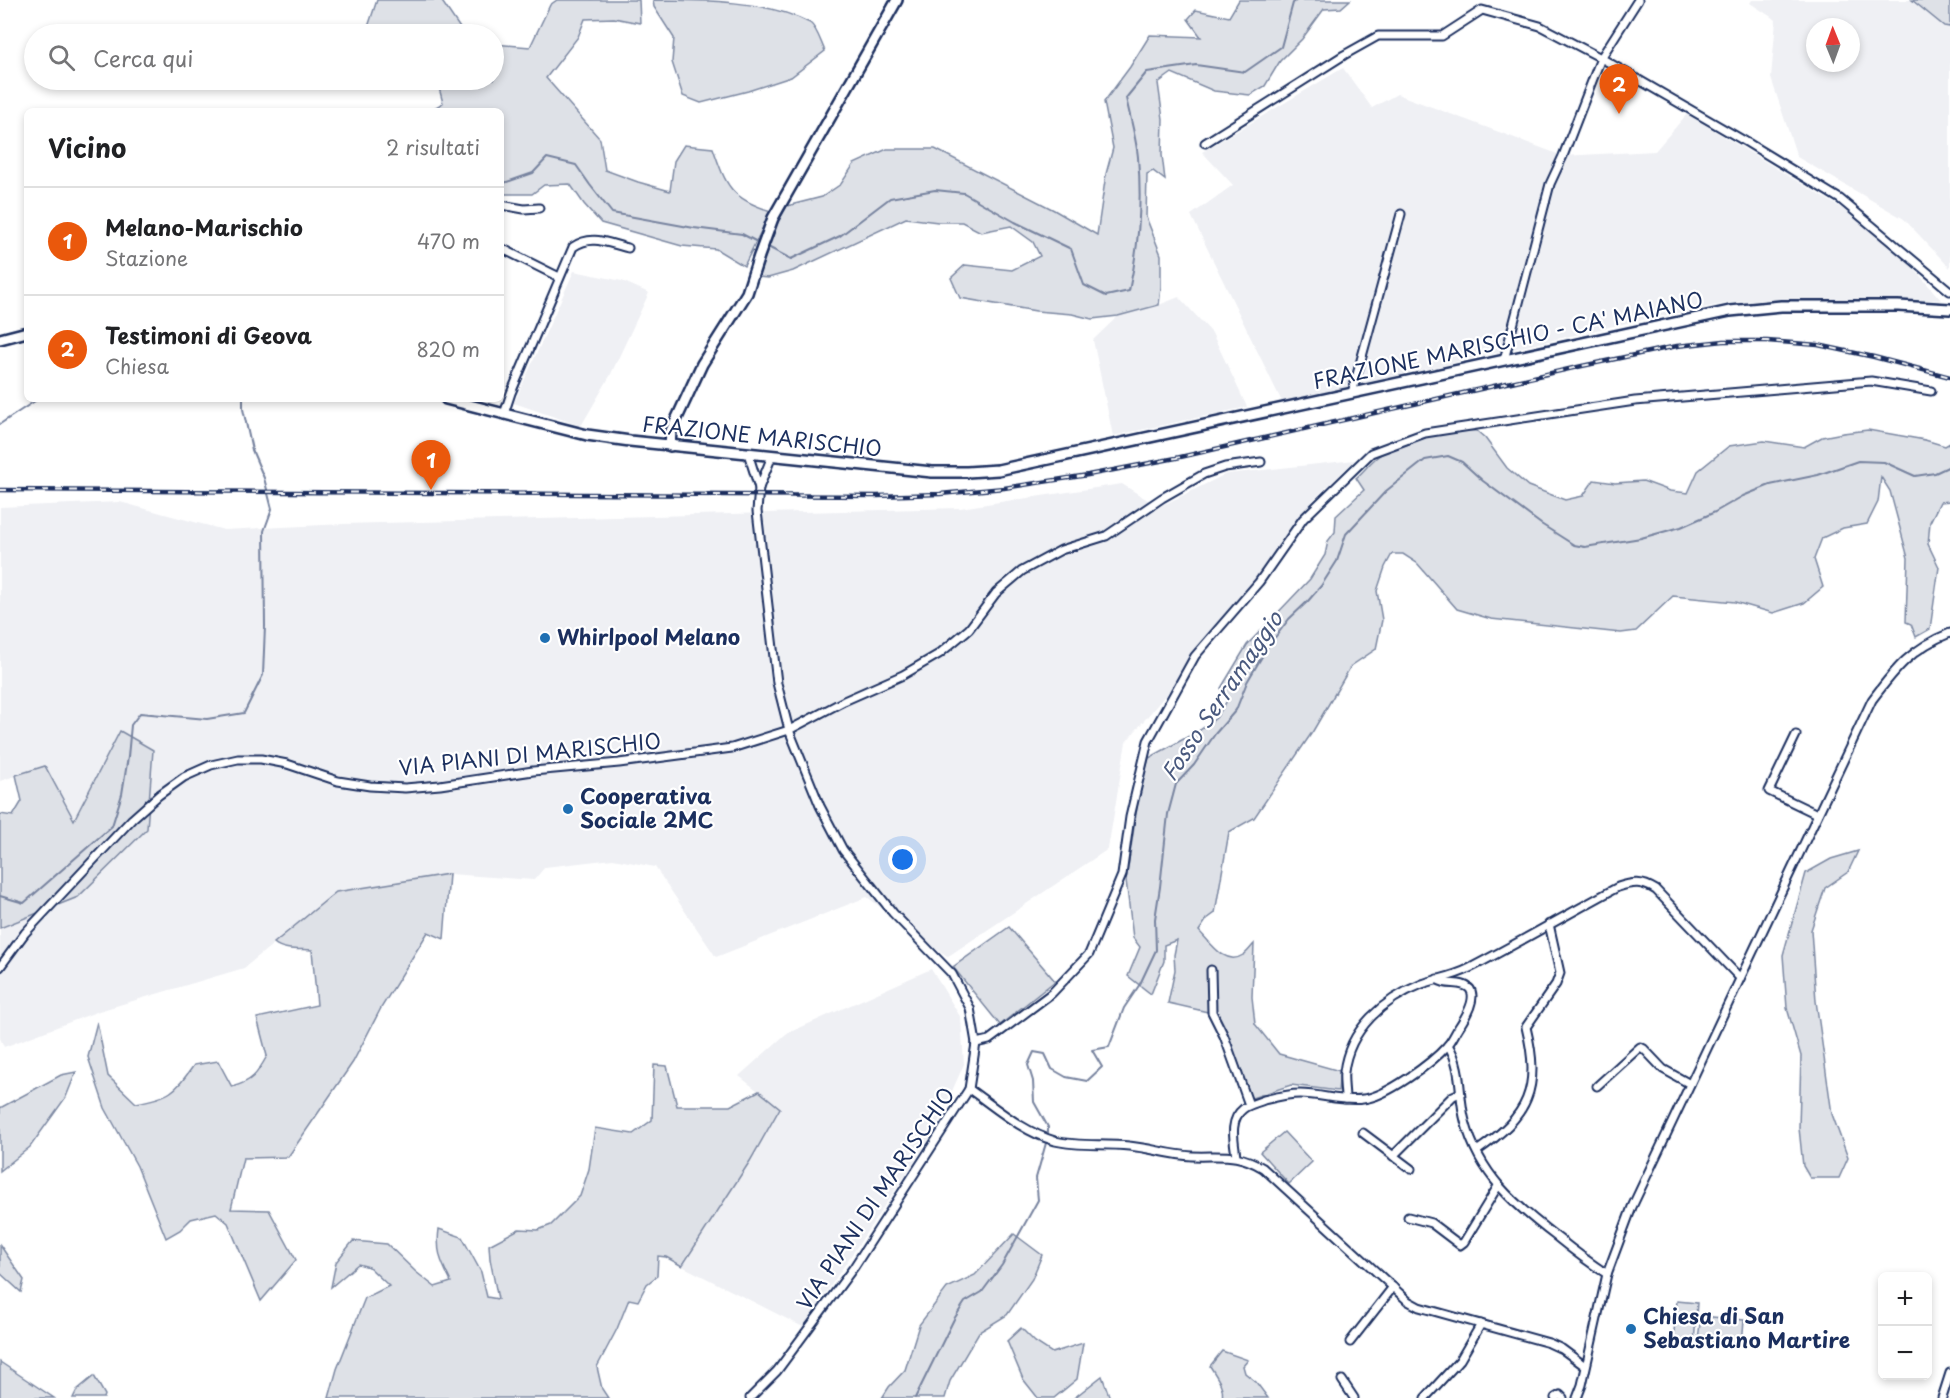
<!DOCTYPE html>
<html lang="it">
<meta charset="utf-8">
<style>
:root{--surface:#fff;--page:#f6f6f6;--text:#202124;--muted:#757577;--line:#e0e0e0;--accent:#ea580c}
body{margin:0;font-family:"Playpen Sans",sans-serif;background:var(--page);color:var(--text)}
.controls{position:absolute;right:18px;bottom:18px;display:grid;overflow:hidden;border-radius:9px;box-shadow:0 3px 9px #0003}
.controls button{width:54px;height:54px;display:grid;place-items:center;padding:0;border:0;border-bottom:2px solid var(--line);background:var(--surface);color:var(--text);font:30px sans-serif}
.compass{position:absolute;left:1806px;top:18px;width:54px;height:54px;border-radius:50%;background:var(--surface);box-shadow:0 3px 9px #0003;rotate:359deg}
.you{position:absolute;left:903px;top:860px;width:21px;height:21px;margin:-15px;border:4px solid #fff;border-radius:50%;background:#1a73e8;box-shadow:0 0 0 9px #1a73e833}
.badge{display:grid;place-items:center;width:39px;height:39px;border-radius:50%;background:var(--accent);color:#fff;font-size:20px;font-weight:700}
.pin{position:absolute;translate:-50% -50px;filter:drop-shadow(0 2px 3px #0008)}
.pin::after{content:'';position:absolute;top:32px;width:21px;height:18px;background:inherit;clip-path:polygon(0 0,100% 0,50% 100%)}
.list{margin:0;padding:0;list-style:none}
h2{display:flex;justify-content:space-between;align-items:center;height:78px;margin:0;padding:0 24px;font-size:26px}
h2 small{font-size:20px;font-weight:400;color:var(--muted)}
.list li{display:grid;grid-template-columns:39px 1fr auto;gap:18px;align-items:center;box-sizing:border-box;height:108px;padding:0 24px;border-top:2px solid var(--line)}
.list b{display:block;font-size:22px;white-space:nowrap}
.list p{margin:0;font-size:20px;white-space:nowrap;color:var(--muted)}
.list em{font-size:20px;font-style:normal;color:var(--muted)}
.icon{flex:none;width:33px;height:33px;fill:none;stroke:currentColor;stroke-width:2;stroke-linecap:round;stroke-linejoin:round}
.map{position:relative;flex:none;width:1950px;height:1398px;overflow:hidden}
.search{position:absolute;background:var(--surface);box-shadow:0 3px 9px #0003;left:24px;top:24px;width:480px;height:66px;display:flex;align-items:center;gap:15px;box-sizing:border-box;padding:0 21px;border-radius:33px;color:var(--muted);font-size:22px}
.panel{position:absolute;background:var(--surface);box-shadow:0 3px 9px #0003;left:24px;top:108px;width:480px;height:294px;border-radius:9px}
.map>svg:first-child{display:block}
.built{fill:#eff0f4;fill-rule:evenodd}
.green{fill:#dee1e7;stroke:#7c88a2;stroke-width:1.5}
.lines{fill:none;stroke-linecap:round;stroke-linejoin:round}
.stream{stroke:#77839f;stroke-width:2}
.street-casing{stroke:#1b2f5e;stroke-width:11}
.secondary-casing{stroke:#1b2f5e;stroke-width:14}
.street{stroke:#fff;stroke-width:7}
.secondary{stroke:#fff;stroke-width:9}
.rail-casing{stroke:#1b2f5e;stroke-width:4.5}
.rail{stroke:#fff;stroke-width:2;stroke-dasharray:7;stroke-linecap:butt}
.poi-dot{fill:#1f6fb2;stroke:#fff;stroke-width:2}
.labels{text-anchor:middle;stroke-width:4.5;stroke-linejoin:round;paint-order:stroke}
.street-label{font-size:21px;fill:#1b2f5e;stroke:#fff}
.poi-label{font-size:21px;font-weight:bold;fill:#1b2f5e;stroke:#fff;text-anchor:start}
.water-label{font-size:22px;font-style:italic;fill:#49597e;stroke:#fff}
</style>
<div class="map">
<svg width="1950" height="1398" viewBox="0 0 1950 1398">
<rect width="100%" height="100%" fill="#fff"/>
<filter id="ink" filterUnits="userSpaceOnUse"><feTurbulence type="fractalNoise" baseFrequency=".0167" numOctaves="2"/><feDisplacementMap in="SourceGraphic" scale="12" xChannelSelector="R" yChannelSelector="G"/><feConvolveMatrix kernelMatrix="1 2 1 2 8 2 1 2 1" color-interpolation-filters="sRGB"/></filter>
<g filter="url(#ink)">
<!-- built -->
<g class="built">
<path d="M 1752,0 L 1912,0 L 1944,26 L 1950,27 L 1950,268 L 1904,219 L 1797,157 L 1771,78 L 1776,20 L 1750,3 ZM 1815,27 L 1851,27 L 1851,63 L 1815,63 Z"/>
<polygon points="1343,68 1372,108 1397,94 1563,156 1655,151 1687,114 1843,209 1910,264 1941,300 1780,299 1729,303 1631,322 1282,402 1191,215 1233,185 1202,152"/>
<polygon points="574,271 622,281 649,293 610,376 581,426 514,403"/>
<polygon points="1179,297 1212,333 1247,407 1113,436 1093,340 1118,316 1159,305"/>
<polygon points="1355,460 1313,500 1210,642 1126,742 1108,849 947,957 867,897 716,957 655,867 613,859 545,867 534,880 449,874 336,893 244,968 99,1011 4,1047 0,1038 0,928 78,897 153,750 120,731 74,820 45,766 0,781 0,507 120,502 224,530 344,524 960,508 1122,484 1159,507 1226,474"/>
<polygon points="931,969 961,1018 964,1064 934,1132 803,1327 682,1266 750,1161 780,1108 739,1076 786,1034"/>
</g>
<!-- green -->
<g class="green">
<polygon points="377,0 441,0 464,34 374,34 368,27"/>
<path d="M 557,0 L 639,0 L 640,23 L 614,18 L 585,19 L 578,37 L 546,78 L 600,139 L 605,170 L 638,182 L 670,191 L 674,161 L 684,145 L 713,148 C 726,186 731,199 771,211 L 744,266 L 716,249 L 682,246 L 601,223 L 584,204 L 570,184 L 544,185 L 532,194 L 501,194 L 501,111 L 429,111 L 443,103 L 437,80 L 494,80 L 494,44 L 530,47 L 550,5 Z"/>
<path d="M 653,0 C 702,0 768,0 810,23 C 817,28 821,43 825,51 L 791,77 L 748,91 L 701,103 L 683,96 L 672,62 L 674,38 L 654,7 Z"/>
<polygon points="1239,0 1350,0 1341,8 1324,9 1302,39 1280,61 1265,86 1250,95 1214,91 1172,73 1158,83 1163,119 1162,155 1165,180 1153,171 1147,174 1146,217 1161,255 1161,287 1159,305 1118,316 1092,319 1072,314 1036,311 960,298 951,278 965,265 1012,270 1040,256 1033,242 1011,226 981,232 962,222 938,222 906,218 793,271 768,278 758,277 776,226 787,206 822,197 841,184 854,164 887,149 935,149 1054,210 1097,235 1106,174 1113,148 1104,102 1130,67 1150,35 1201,37 1188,19 1196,10 1229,17"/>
<polygon points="1912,0 1950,0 1950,27 1944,26"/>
<path d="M 1461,430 L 1477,431 L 1485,438 L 1507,468 L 1528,486 L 1565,500 L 1583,496 L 1594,480 L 1615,483 L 1643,481 L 1670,491 L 1688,493 L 1698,471 L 1729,446 L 1764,441 L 1804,447 L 1822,437 L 1843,433 L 1868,430 L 1925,440 L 1945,446 L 1950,443 L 1950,501 L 1940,502 L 1930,522 L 1928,544 L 1939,567 L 1930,629 L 1916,637 L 1911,624 L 1906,622 L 1908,558 L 1890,491 L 1881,477 L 1878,502 L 1867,524 L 1843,528 L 1822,538 L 1814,559 L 1823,587 L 1804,603 L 1773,613 L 1735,602 L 1673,596 L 1636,631 L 1621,633 L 1491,619 L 1457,609 L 1417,563 L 1403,554 L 1392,554 L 1385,567 L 1377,591 L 1382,620 L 1376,649 L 1351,666 L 1313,731 L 1254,818 L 1229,832 L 1215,913 L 1207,919 L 1199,931 C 1210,942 1225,967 1243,955 C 1247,953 1251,947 1254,944 L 1252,997 L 1255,1024 L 1279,1054 L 1340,1071 L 1338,1091 L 1291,1085 L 1249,1099 L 1212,1013 L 1168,1003 L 1175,970 L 1174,955 L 1177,940 L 1164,945 L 1164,961 L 1151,994 L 1128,976 L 1140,947 L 1133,938 L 1126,880 L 1140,788 L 1149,758 L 1200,730 L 1216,718 L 1227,701 L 1221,688 L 1247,645 L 1310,579 L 1325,555 L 1328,541 L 1335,532 L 1336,516 L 1364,490 L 1356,478 C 1364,471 1371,461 1380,455 C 1404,438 1433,435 1461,430 Z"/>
<polygon points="120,731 153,750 147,829 78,897 0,928 0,814 13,816 22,801 16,775 45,766 74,820"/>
<polygon points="1858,851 1848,872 1825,888 1811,930 1816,1001 1832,1114 1848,1158 1839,1178 1810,1178 1803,1166 1799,1128 1801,1056 1787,1008 1783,955 1806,873 1831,859"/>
<path d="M 449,874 L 444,939 L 428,932 L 381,1008 L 353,1062 L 288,1157 L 243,1158 L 231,1209 L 269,1210 L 296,1260 L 261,1301 L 228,1223 L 216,1213 L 191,1219 L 180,1230 L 166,1238 L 137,1166 L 105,1108 L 88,1057 L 97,1022 L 108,1076 L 136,1103 C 170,1097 174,1093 194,1065 L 218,1061 L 232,1087 C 253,1081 257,1074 267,1056 L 257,1018 L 317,1005 L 312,950 C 300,949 283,951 274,943 L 336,892 Z"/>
<polygon points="1009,927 1055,981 1000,1025 953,967"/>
<path d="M 654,1065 L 667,1066 L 677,1106 L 730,1106 L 759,1091 L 780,1108 L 750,1161 L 682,1266 L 666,1257 L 658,1256 L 657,1276 L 647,1284 L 638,1301 L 629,1299 L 617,1329 L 597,1367 L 602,1389 L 608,1398 L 329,1398 L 337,1369 L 365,1298 L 389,1286 L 369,1267 L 358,1264 L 331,1287 L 336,1262 L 353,1241 L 387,1244 L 416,1272 L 435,1287 L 451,1282 C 441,1262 436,1252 439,1229 L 462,1237 L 481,1272 L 487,1297 L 498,1299 L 490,1259 L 489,1245 L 519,1229 L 538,1230 L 551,1225 L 580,1196 L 589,1169 L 595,1128 L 633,1134 L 652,1120 Z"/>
<polygon points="76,1072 66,1097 30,1147 0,1171 0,1108 61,1075"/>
<polygon points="1284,1132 1312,1162 1289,1184 1260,1152"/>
<polygon points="1014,1234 1042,1255 1032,1279 1007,1315 979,1332 950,1381 945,1398 882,1398 889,1387 905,1370 919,1325 947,1288 975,1275"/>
<polygon points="0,1245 24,1280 21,1292 0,1273"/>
<polygon points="1677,1301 1697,1303 1694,1344 1673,1342"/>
<polygon points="1701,1316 1744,1320 1742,1344 1698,1339"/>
<polygon points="1021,1328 1035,1342 1052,1353 1083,1343 1077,1379 1054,1398 1038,1398 1023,1379 1007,1341"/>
<path d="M 1222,1351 L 1248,1360 L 1243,1366 L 1245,1373 L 1256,1382 L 1268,1398 L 1222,1398 C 1225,1387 1216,1376 1210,1366 Z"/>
<polygon points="0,1362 54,1398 0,1398"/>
<polygon points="94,1376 105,1395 104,1398 73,1398 77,1390"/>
<polygon points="1102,1376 1110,1398 1074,1398"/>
</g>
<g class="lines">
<!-- stream -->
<g class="stream">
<polyline points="501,184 533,173 547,158 576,165 590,185 612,213 694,228 742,234 761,244"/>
<path d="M 766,246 L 791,259 L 840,236 L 890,198 L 935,190 L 964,193 L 1015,222 L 1071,249 L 1084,285 L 1106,296 L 1129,291 C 1139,246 1142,203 1138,157 C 1136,137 1130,117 1126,98 L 1147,72 L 1196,65 L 1245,72 L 1281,47 L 1293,3 L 1297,0"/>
<polyline points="0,424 38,399"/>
<polyline points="0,896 24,903 112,826 122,794 128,757 131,725 140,713 207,719 244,713 263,675 265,626 264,531 272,509 264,478 252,450 243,409 243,399"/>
<polyline points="915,1398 954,1319 965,1302 982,1292 1002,1265 1038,1200 1036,1178 1048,1136 1048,1127 1034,1102 1033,1081 1028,1065 1034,1052 1045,1054 1052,1069 1066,1077 1087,1081 1102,1067 1092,1050 1109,1047 1124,1008 1140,984 1156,950 1155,919 1160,887 1168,814 1176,784 1194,765 1215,734 1236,710 1247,682 1267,648 1289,619 1308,601 1321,586 1337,561 1346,534 1386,491 1425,460 1448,456 1462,462 1483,481 1541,524 1574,545 1585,547 1641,538 1681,527 1715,512 1743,496 1770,485 1818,475 1858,461 1884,462 1915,476 1935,473 1950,466"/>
</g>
<defs>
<g id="street">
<polyline points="1205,143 1344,55 1378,36 1442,36 1482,10 1540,26 1601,58 1748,143 1840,199 1950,291"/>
<polyline points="501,205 524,209 539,208"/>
<polyline points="501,248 559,277"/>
<polyline points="1504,360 1550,184 1563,156 1601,58 1638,0"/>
<polyline points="1352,393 1401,214"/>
<path d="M 504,414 L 511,393 L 573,247 C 592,234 607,243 628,248"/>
<polyline points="748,453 759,488"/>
<polyline points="1796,735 1769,791 1817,814"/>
<polyline points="0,967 25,933 132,819 159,795 184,777 211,765 238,759 261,759 287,764 338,781 370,786 405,788 440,785 533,771 619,763 732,748 789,730 844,701 903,675 939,654 969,629 996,593 1022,571 1061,550 1106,536 1162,498 1204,474 1225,467 1261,462"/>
<polyline points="1211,970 1212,1012 1224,1036 1249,1105"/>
<polyline points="976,1043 989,1040 1052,993 1089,954 1122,875 1130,817 1148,741 1195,656 1259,582 1303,519 1371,453 1425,433 1635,401 1871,381 1931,391"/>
<path d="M 1448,1045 C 1463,1068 1458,1096 1465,1121 C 1479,1175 1516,1206 1558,1238 C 1574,1251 1590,1263 1607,1274"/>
<polyline points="1597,1086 1640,1047 1644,1049 1663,1069 1690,1084"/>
<path d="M 969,1089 C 996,1108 1023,1132 1055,1141 C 1079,1147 1104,1143 1129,1146 C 1150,1148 1171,1155 1192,1156 C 1221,1157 1237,1152 1263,1168 L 1408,1301 L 1419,1307 L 1549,1343 L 1562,1349 L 1585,1366"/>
<path d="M 1345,1099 C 1345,1090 1343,1081 1344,1072 C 1349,1029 1384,999 1422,984 C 1437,979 1455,976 1470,968 C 1520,942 1568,914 1618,887 C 1633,882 1642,881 1656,890 L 1740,978"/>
<polyline points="1363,1133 1411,1169"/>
<path d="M 1477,1151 C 1529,1115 1541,1089 1526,1027 L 1556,984 L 1560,973 L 1549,924"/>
<path d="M 1236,1156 C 1234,1140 1229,1120 1243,1109 C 1249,1104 1257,1103 1264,1100 C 1276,1097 1287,1094 1300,1094 C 1321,1094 1342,1102 1363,1099 C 1386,1097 1432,1063 1447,1046 C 1452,1041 1455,1033 1459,1027 C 1465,1018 1477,999 1470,989 C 1462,980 1446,987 1437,979"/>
<polyline points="1393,1156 1453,1096 1460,1093"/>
<polyline points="1408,1217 1431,1223 1460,1245 1464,1242 1498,1186"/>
<polyline points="1350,1342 1393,1287"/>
<polyline points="1342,1380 1354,1398"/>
<polyline points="750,1398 777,1371 854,1267 969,1089 976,1043 970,1008 952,974 893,913 843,850 820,806 789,730 777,683 757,511 759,488 772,456"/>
<polyline points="1425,1398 1460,1360 1481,1324"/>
<polyline points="1555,1398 1560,1395 1563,1398"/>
<path d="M 1577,1398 L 1582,1385 L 1607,1274 L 1632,1207 L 1872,700 C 1896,668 1912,648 1950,633"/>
<polyline points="1942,1398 1950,1373"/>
</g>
<g id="secondary">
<polyline points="0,339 27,332"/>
<polyline points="446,399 587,435 630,441 932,472 967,472 998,470 1730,311 1781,306 1898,306 1950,309"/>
<polyline points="670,446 671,431 702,364 747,293 759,256 773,218 897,0"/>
</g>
</defs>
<!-- street casing -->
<use href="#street" class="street-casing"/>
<!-- secondary casing -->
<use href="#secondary" class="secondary-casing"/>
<!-- street -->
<use href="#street" class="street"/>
<!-- secondary -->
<use href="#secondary" class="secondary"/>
<defs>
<polyline id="rail" points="0,490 877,496 940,494 1004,488 1088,475 1176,458 1582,366 1677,346 1724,341 1767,341 1818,345 1874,357 1950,377"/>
</defs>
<!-- rail casing -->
<use href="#rail" class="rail-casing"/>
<!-- rail -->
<use href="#rail" class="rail"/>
</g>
</g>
<!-- markers -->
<g class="poi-dot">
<circle cx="545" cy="638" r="6"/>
<circle cx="568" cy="809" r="6"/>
<circle cx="1631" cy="1329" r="6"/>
</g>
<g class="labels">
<!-- street labels -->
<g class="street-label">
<text transform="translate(1508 341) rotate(-12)" y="7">FRAZIONE MARISCHIO - CA' MAIANO</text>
<text transform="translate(762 437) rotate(6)" y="7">FRAZIONE MARISCHIO</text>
<text transform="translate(530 755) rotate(-6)" y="7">VIA PIANI DI MARISCHIO</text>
<text transform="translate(876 1199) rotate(-56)" y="7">VIA PIANI DI MARISCHIO</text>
</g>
<!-- poi labels -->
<g class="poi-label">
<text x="557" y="645">Whirlpool Melano</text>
<text x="580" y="804">Cooperativa<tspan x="580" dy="24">Sociale 2MC</tspan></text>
<text x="1643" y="1324">Chiesa di San<tspan x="1643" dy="24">Sebastiano Martire</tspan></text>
</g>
<!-- water labels -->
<g class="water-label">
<text transform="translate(1222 696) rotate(-56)" y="8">Fosso Serramaggio</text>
</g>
</g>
</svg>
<div class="controls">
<button>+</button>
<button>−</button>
</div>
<svg class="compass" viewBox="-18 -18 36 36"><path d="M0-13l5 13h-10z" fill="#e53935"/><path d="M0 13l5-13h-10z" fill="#757577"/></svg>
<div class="you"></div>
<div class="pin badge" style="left:431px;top:490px">1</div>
<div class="pin badge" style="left:1619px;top:114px">2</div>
<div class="search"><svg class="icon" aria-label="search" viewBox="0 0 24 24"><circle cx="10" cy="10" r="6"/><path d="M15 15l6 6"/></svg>Cerca qui</div>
<section class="panel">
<h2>Vicino<small>2 risultati</small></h2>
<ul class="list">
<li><span class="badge">1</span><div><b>Melano-Marischio</b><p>Stazione</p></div><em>470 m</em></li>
<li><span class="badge">2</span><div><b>Testimoni di Geova</b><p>Chiesa</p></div><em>820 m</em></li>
</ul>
</section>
</div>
